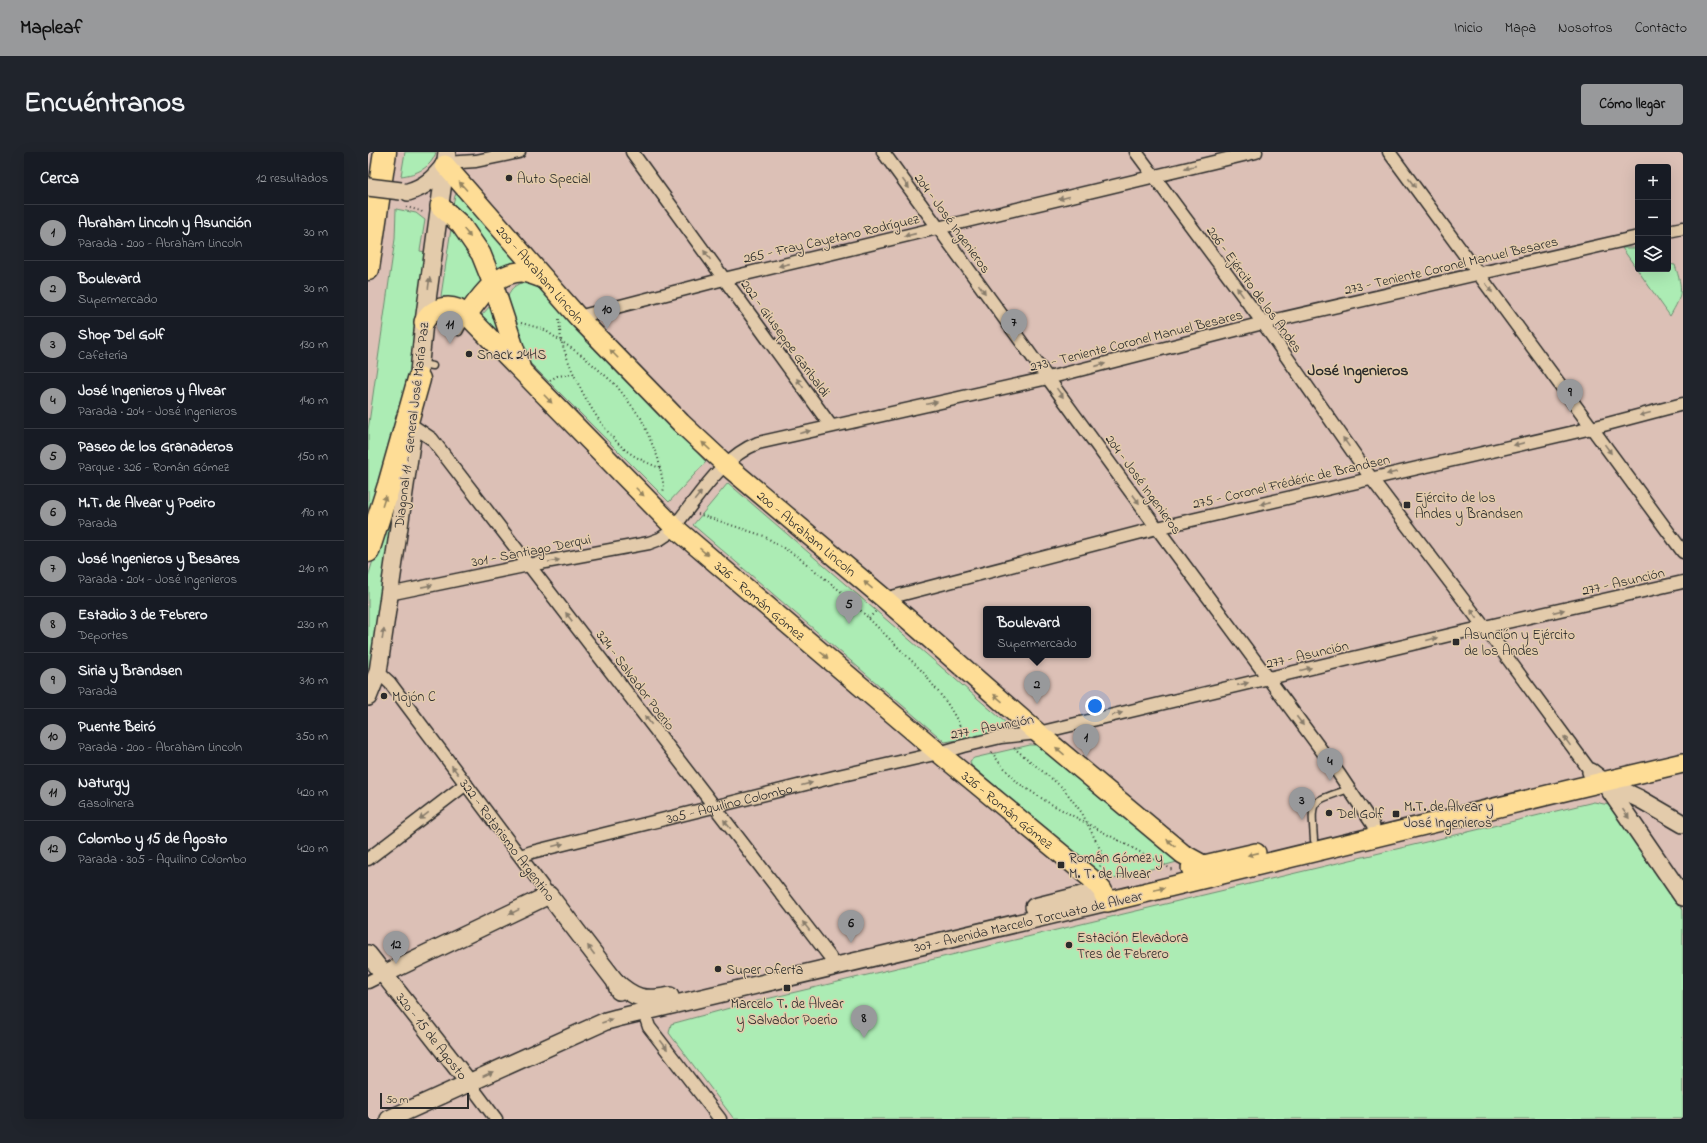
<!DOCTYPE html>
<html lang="es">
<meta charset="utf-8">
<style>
:root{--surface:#171b24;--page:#20242c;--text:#f1f3f6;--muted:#9ea1a6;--line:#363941;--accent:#98999b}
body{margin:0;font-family:"Indie Flower",sans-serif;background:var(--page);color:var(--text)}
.controls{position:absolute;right:12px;top:12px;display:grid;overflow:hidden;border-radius:4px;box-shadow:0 4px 16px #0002}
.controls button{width:36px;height:36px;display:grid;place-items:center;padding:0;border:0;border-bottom:1px solid var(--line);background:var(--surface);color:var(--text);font:20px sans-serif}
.scale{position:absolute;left:12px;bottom:10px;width:89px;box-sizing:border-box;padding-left:4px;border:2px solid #2b2b2b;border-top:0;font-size:11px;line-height:14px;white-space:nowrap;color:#2b2b2b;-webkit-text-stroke:3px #e3cbab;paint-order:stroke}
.you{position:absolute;left:727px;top:554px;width:14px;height:14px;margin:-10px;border:3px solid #fff;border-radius:50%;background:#1a73e8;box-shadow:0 0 0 6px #1a73e833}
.badge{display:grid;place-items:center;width:26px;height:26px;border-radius:50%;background:var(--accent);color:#111;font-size:13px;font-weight:700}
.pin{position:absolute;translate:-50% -33px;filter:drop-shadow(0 1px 2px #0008)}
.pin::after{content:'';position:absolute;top:21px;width:14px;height:12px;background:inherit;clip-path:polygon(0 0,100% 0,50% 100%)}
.popup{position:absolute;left:615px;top:454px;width:108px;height:52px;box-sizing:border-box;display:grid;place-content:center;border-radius:4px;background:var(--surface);filter:drop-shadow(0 1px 3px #0005);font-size:13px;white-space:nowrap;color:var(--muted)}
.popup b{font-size:15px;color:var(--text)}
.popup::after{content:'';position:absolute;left:50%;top:100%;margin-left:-8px;border:8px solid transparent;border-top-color:var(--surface)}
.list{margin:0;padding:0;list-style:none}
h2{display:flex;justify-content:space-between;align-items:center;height:52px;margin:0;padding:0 16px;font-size:17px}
h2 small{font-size:13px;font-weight:400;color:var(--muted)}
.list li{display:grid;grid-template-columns:26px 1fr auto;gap:12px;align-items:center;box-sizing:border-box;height:56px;padding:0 16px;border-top:1px solid var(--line)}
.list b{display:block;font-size:15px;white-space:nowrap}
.list p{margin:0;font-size:13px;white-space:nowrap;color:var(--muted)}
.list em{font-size:13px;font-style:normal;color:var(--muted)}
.icon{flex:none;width:22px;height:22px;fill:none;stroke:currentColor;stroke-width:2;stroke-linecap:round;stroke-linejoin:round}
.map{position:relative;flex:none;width:1315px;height:967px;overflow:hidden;border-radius:4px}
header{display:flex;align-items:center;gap:24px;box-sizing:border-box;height:56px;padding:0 20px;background:var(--accent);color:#111}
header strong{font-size:19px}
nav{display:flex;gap:22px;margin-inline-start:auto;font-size:14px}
.intro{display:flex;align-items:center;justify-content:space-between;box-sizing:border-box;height:96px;padding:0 24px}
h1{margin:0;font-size:28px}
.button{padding:10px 18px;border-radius:4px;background:var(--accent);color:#111;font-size:14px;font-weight:700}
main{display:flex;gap:24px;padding:0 24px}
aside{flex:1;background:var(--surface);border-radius:4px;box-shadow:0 4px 16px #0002}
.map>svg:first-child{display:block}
.green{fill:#acecb4;stroke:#6c8c70}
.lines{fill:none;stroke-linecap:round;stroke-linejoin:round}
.lane-casing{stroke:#2b2b2b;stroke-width:9}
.street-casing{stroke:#2b2b2b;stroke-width:15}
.secondary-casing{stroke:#2b2b2b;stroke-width:20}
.primary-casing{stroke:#2b2b2b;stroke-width:22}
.highway-casing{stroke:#2b2b2b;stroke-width:25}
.path{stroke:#2b2b2b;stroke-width:2;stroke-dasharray:1 3;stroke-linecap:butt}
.lane{stroke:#e3cbab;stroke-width:6}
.street{stroke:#e3cbab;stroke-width:12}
.secondary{stroke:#e3cbab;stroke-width:17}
.primary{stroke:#fedd96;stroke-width:19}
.highway{stroke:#fedd96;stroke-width:22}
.secondary-bridge-casing{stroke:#2b2b2b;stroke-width:20;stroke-linecap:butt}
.secondary-bridge{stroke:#e3cbab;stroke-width:17}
.oneway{fill:#877b6b}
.oneway2{fill:#948460}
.poi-dot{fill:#2b2b2b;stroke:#e3cbab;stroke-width:1.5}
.labels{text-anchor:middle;stroke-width:3;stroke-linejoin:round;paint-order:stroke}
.poi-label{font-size:14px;fill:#2b2b2b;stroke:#e3cbab;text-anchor:start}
.street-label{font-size:14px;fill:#2b2b2b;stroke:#e3cbab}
.quarter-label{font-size:16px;font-weight:bold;fill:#2b2b2b;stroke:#e3cbab}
</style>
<header>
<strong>Mapleaf</strong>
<nav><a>Inicio</a><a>Mapa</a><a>Nosotros</a><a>Contacto</a></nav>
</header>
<div class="intro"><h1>Encuéntranos</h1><a class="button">Cómo llegar</a></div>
<main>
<aside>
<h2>Cerca<small>12 resultados</small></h2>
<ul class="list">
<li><span class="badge">1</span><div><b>Abraham Lincoln y Asunción</b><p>Parada · 200 - Abraham Lincoln</p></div><em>30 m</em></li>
<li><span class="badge">2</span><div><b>Boulevard</b><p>Supermercado</p></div><em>30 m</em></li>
<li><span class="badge">3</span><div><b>Shop Del Golf</b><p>Cafetería</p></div><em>130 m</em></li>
<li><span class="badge">4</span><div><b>José Ingenieros y Alvear</b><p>Parada · 204 - José Ingenieros</p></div><em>140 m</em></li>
<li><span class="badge">5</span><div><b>Paseo de los Granaderos</b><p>Parque · 326 - Román Gómez</p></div><em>150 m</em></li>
<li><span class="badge">6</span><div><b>M.T. de Alvear y Poeiro</b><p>Parada</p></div><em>190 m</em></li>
<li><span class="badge">7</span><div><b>José Ingenieros y Besares</b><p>Parada · 204 - José Ingenieros</p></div><em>210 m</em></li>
<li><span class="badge">8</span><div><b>Estadio 3 de Febrero</b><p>Deportes</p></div><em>230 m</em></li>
<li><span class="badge">9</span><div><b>Siria y Brandsen</b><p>Parada</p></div><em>310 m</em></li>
<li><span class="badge">10</span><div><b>Puente Beiró</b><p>Parada · 200 - Abraham Lincoln</p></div><em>350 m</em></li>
<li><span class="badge">11</span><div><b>Naturgy</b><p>Gasolinera</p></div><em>420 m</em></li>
<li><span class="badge">12</span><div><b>Colombo y 15 de Agosto</b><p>Parada · 305 - Aquilino Colombo</p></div><em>420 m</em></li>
</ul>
</aside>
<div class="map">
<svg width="1315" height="967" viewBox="0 0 1315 967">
<rect width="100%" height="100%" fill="#dcc0b6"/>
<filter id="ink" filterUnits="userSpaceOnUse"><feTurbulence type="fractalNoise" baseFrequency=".025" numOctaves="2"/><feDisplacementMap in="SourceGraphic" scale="8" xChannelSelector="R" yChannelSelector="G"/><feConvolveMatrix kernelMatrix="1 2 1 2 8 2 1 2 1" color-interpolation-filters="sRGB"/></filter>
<g filter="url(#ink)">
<!-- green -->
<g class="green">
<path d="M 37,0 L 68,0 C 63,16 49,22 33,24 Z"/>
<polygon points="90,38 150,110 131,128 112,86 85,52 87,44"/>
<polygon points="28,57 48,61 57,68 52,99 57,100 43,218 0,382 0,278 27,87"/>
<polygon points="83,77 98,92 119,131 101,150 73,144"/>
<path d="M 1254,96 L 1270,96 L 1270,117 L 1300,117 L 1300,112 L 1307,113 C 1315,138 1315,142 1302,164 Z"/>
<path d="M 155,130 L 167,130 L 338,310 L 301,350 L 161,210 L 139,153 C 140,139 143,135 155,130 Z"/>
<polygon points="123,153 130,180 113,164"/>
<polygon points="34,311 8,491 0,520 0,425"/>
<polygon points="360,331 638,571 637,580 577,590 325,373"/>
<polygon points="662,593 670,593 809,710 738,729 603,613 602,609 606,606"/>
<polygon points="1226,650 1241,653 1315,758 1315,967 366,967 301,881 303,872 369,854"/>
</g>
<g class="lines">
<defs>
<g id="lane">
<polyline points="91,180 98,167"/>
<polyline points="53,212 65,214"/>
<path d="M 946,688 C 943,645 942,651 981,637"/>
</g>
<g id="street">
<polyline points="264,0 463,274"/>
<polyline points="515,0 789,376 971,622 1005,673 1007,685"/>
<polyline points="768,0 895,171 1003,326 1135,500 1223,620"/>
<polyline points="1021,0 1315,400"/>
<polyline points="77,11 108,9 151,0"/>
<polyline points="1300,79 1315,76"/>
<polyline points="210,165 356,127 888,0"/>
<polyline points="45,274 64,287 462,805"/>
<path d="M 21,442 L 161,413 L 281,391 L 292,387 L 301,381 C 327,351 351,306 390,291 L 680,226 L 895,171 L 1270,85"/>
<polyline points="516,447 789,376 1224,276 1315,252"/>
<polyline points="10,520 22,531 181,743"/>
<path id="s1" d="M 153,704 L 164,700 L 466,625 L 571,601 L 595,594 L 633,585 L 670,581 L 1086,482 L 1315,430"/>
<polyline points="0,707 98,632"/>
<polyline points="0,830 16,822"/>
<polyline points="276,860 281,875 352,967"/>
<polyline points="101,931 128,967"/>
</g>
<g id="secondary">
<path d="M 40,40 C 57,35 67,26 77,12"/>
<polyline points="49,240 56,170 79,0"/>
<polyline points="0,545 10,520 45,278"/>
<polyline points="1223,620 1236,630 1315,745"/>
<polyline points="1236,630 1272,647 1315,672"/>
<polyline points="666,755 734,738"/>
<path id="s2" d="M 0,802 L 101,931"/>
<polyline points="16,822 181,743 247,829 251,839"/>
<path d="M 247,829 C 266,847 277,849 302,844"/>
<polyline points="21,967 238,869 249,866 739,750"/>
</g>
<g id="primary">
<path id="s3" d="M 77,13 L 210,165 L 313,271 L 357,312 L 518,448 L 670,581 L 815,702 L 835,713"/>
<polyline points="72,54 93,73 113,102 125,132 152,214"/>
<path d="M 99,163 C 112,145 129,119 155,120 C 162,121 169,124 176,127"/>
<path id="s4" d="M 56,170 C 67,153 84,150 99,163 L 306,375 L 571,601 L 725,728 L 734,738 L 739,750 L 1209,636 L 1315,611"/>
<polyline points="823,716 888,701"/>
</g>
<g id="highway">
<polyline points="0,117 17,0"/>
<polyline points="0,399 21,333 51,227"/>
</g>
</defs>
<!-- lane casing -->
<use href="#lane" class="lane-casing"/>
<!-- street casing -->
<use href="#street" class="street-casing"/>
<!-- secondary casing -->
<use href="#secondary" class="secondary-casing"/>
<!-- primary casing -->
<use href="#primary" class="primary-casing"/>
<!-- highway casing -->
<use href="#highway" class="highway-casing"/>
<!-- path -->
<g class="path">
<polyline points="38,55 53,59 56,62"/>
<path d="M 191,167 C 192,175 192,184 194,191 C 205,226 227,270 254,295 C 264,304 279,311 292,316"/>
<polyline points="153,171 175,177 215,204 248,233 273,266 290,306 296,335 295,341"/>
<polyline points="182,228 189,224 206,222"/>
<polyline points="330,362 396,384 430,405 476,442 554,519 579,551 591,571 593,582"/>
<polyline points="501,466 509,458"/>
<polyline points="646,596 695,636 714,661 734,701 732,715"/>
<polyline points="624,600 630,609 650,631 681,651 798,714 804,718"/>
</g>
<!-- lane -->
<use href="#lane" class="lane"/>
<!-- street -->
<use href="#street" class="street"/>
<!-- secondary -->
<use href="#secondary" class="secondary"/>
<!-- primary -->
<use href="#primary" class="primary"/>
<!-- highway -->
<use href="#highway" class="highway"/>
<defs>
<polyline id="secondary-bridge" points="0,35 33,39"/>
</defs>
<!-- secondary-bridge casing -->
<use href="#secondary-bridge" class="secondary-bridge-casing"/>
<!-- secondary-bridge -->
<use href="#secondary-bridge" class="secondary-bridge"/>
</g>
<!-- one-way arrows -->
<defs><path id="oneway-solid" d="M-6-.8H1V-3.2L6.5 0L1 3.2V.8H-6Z"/></defs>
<g class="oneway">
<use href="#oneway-solid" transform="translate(822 15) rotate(167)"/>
<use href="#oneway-solid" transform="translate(1044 31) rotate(53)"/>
<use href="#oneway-solid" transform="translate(538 32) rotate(54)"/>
<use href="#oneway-solid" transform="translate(696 46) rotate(166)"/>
<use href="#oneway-solid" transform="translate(542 83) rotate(167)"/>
<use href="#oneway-solid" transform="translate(339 103) rotate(-126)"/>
<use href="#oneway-solid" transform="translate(416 113) rotate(167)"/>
<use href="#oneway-solid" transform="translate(61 131) rotate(-83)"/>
<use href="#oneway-solid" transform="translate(1121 136) rotate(54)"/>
<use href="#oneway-solid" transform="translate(614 137) rotate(54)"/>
<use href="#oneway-solid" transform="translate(872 140) rotate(-126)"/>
<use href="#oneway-solid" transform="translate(732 213) rotate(-14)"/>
<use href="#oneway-solid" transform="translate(432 231) rotate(-126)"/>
<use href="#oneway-solid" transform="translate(692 241) rotate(54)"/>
<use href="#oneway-solid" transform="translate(564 251) rotate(-12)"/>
<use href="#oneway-solid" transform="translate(1277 262) rotate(165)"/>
<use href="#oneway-solid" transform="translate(437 280) rotate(-14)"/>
<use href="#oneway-solid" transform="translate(978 290) rotate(-125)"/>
<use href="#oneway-solid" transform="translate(1151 292) rotate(167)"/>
<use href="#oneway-solid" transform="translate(1240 297) rotate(54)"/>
<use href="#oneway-solid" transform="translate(1024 321) rotate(167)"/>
<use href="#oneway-solid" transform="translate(330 344) rotate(-51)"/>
<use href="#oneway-solid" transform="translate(768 347) rotate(54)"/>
<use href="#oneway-solid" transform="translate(898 351) rotate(167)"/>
<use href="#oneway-solid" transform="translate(186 409) rotate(-10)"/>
<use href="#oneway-solid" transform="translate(59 434) rotate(-11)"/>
<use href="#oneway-solid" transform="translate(1191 459) rotate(-13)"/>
<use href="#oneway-solid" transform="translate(1106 462) rotate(-127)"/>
<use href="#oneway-solid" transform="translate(201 465) rotate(-127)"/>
<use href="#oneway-solid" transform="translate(15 482) rotate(-82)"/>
<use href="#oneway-solid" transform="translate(1064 487) rotate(-14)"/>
<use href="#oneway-solid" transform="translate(938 517) rotate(-14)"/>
<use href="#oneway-solid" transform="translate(875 532) rotate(-13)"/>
<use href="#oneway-solid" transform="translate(749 562) rotate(-13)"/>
<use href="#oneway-solid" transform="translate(280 568) rotate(-127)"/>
<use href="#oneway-solid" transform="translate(932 569) rotate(53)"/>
<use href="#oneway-solid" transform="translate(1199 589) rotate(-125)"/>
<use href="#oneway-solid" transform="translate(87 618) rotate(-127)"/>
<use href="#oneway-solid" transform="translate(439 632) rotate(-14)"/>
<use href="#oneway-solid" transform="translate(1258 662) rotate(55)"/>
<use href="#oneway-solid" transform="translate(56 664) rotate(143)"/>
<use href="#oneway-solid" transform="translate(359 672) rotate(-128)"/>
<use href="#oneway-solid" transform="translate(190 693) rotate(-14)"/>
<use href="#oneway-solid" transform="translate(146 760) rotate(154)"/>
<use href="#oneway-solid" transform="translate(438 774) rotate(-128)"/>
<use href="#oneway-solid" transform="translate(223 798) rotate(-127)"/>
<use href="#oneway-solid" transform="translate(239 869) rotate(-20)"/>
<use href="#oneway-solid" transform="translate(296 893) rotate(53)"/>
<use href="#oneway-solid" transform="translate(120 922) rotate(-24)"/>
</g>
<g class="oneway2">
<use href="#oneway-solid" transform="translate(95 34) rotate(-132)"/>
<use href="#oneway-solid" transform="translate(99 81) rotate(52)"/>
<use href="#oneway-solid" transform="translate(246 202) rotate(-134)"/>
<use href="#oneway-solid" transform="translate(180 247) rotate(46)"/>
<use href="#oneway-solid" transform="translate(338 294) rotate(-137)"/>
<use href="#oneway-solid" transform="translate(272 340) rotate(45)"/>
<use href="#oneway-solid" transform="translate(16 349) rotate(-72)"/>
<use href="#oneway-solid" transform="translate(336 400) rotate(41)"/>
<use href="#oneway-solid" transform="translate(500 433) rotate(-140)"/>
<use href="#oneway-solid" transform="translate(456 503) rotate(41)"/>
<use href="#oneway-solid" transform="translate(630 546) rotate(-139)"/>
<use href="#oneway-solid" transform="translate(692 599) rotate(-140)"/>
<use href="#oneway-solid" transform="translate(803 691) rotate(-139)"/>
<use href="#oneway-solid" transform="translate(885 702) rotate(167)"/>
<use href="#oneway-solid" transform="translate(791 737) rotate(-13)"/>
</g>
</g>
<!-- markers -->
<g class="poi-dot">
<circle cx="141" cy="26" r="4"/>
<circle cx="101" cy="202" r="4"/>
<rect x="1035" y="349" width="8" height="8" rx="2"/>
<rect x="1084" y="486" width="8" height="8" rx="2"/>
<circle cx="16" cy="544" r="4"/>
<circle cx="961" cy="661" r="4"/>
<rect x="1024" y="658" width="8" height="8" rx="2"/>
<rect x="689" y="709" width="8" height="8" rx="2"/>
<circle cx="701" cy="793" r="4"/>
<circle cx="350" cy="817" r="4"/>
<rect x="415" y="832" width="8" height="8" rx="2"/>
</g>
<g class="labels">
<!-- poi labels -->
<g class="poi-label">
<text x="149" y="31">Auto Special</text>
<text x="109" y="207">Snack 24HS</text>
<text x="1047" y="350">Ejército de los<tspan x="1047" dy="16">Andes y Brandsen</tspan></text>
<text x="1096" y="487">Asunción y Ejército<tspan x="1096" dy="16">de los Andes</tspan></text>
<text x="24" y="549">Mojón C</text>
<text x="1036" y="659">M.T. de Alvear y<tspan x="1036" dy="16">José Ingenieros</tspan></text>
<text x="969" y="666">Del Golf</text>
<text x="701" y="710">Román Gómez y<tspan x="701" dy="16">M. T. de Alvear</tspan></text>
<text x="709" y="790">Estación Elevadora<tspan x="709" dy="16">Tres de Febrero</tspan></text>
<text x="358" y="822">Super Oferta</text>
<text x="419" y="856" text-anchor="middle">Marcelo T. de Alvear<tspan x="419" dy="16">y Salvador Poerio</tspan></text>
</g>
<!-- street labels -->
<g class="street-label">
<text transform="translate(585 71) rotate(54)" y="5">204 - José Ingenieros</text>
<text transform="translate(463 86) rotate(-13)" y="5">265 - Fray Cayetano Rodríguez</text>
<text transform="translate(1083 113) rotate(-13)" y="5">273 - Teniente Coronel Manuel Besares</text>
<text dy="5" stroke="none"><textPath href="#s3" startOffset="145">200 - Abraham Lincoln</textPath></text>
<text transform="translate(887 137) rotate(54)" y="5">206 - Ejército de los Andes</text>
<text transform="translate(418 186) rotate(54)" y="5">202 - Giuseppe Garibaldi</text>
<text transform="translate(768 188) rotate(-14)" y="5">273 - Teniente Coronel Manuel Besares</text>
<text transform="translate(43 273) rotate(-83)" y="5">Diagonal 11 - General José María Paz</text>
<text transform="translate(923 329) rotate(-13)" y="5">275 - Coronel Frédéric de Brandsen</text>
<text transform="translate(776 332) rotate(54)" y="5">204 - José Ingenieros</text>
<text dy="5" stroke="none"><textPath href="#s3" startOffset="517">200 - Abraham Lincoln</textPath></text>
<text transform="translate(163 398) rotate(-11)" y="5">301 - Santiago Derqui</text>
<text transform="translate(1255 429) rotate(-13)" y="5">277 - Asunción</text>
<text dy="5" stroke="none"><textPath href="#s4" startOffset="460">326 - Román Gómez</textPath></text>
<text transform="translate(939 502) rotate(-13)" y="5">277 - Asunción</text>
<text transform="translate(268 528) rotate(53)" y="5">324 - Salvador Poerio</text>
<text transform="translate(624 574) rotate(-11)" y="5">277 - Asunción</text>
<text dy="5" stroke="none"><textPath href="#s1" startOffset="215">305 - Aquilino Colombo</textPath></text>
<text dy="5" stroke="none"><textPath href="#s4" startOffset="784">326 - Román Gómez</textPath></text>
<text transform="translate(140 688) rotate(53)" y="5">322 - Rotarismo Argentino</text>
<text transform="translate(660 769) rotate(-13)" y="5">307 - Avenida Marcelo Torcuato de Alvear</text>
<text dy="5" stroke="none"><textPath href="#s2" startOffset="104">320 - 15 de Agosto</textPath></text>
</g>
<!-- quarter labels -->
<g class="quarter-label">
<text x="990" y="223">José Ingenieros</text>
</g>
</g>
</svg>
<div class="controls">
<button>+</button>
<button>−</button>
<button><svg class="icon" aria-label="layers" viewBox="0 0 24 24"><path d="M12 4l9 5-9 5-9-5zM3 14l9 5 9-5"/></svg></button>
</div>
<div class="scale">50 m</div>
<div class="you"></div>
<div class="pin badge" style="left:718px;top:605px">1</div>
<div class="pin badge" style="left:669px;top:552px">2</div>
<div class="popup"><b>Boulevard</b>Supermercado</div>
<div class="pin badge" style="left:934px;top:668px">3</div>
<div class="pin badge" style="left:962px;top:629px">4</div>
<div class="pin badge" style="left:481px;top:472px">5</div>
<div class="pin badge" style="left:483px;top:791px">6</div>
<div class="pin badge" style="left:646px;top:190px">7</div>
<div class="pin badge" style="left:496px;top:886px">8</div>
<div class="pin badge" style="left:1202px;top:260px">9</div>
<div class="pin badge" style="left:239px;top:177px">10</div>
<div class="pin badge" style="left:82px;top:192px">11</div>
<div class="pin badge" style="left:28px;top:812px">12</div>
</div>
</main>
